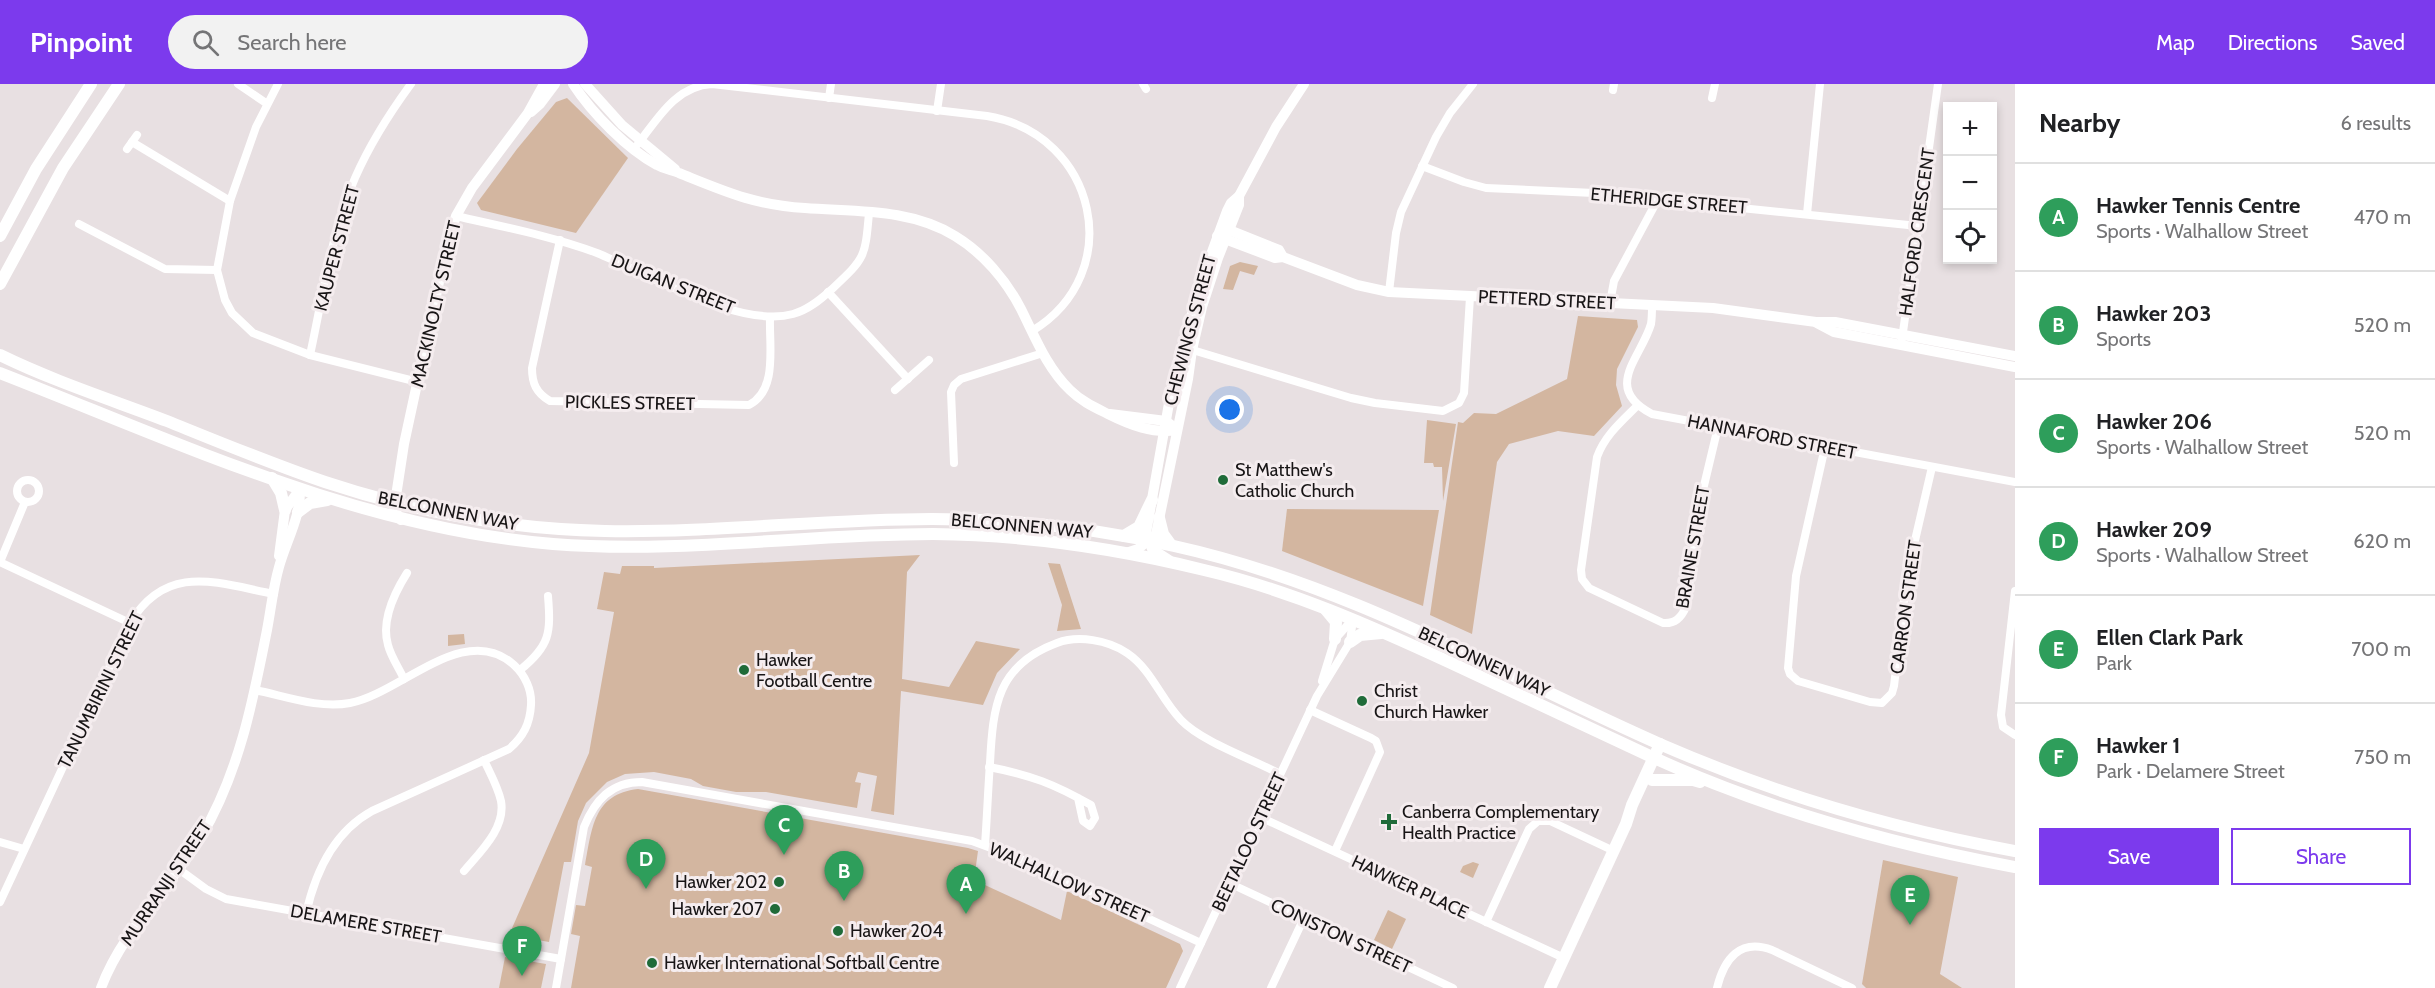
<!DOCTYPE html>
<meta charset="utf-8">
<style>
:root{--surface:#fff;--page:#f2f2f2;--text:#202124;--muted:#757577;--line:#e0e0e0;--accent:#7c3aed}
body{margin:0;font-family:Cabin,sans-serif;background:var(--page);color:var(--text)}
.controls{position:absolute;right:18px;top:18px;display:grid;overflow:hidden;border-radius:0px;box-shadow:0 3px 9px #0003}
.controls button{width:54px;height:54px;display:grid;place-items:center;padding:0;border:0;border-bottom:2px solid var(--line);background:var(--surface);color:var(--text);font:30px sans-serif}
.you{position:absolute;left:1230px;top:326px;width:21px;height:21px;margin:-15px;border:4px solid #fff;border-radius:50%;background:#1a73e8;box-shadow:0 0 0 9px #1a73e833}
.badge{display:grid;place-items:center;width:39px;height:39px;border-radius:50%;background:var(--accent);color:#fff;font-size:20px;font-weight:700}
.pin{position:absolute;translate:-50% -50px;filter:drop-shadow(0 2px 3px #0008)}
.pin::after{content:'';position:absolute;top:32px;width:21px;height:18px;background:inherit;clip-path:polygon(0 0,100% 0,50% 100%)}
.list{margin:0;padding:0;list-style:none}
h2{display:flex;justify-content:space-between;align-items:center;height:78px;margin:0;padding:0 24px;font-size:26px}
h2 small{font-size:20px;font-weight:400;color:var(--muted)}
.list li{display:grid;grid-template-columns:39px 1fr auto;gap:18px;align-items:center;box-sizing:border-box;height:108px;padding:0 24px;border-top:2px solid var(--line)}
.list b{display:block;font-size:22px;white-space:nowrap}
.list p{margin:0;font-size:20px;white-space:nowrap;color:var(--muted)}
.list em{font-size:20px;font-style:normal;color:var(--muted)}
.actions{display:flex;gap:12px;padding:18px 24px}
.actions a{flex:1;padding:14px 0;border:2px solid var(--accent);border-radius:0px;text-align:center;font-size:21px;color:var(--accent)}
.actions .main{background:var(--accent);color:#fff}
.icon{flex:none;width:33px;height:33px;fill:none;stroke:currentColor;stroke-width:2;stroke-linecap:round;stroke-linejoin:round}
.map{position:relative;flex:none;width:2015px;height:904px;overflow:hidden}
header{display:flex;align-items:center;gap:36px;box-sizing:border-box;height:84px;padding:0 30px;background:var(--accent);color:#fff}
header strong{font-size:28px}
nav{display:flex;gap:33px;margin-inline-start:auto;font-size:21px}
.search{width:420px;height:54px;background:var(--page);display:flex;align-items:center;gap:15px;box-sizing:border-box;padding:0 21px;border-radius:33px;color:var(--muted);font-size:22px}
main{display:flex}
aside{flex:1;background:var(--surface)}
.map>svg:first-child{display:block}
.green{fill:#d3b6a0}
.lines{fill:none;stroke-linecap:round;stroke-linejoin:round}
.minor{stroke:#fff;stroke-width:8}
.tertiary{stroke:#fff;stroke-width:10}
.secondary{stroke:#fff;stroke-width:12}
.primary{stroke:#fff;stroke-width:12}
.poi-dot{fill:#1f6b39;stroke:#f5edef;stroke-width:2}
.labels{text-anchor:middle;stroke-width:6;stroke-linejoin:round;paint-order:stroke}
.street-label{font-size:18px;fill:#181516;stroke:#f5edef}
.poi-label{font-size:18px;fill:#181516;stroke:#f5edef;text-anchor:start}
</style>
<header>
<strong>Pinpoint</strong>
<div class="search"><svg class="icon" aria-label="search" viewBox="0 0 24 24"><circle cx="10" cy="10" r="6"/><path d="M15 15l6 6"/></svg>Search here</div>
<nav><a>Map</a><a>Directions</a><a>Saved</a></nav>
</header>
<main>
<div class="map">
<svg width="2015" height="904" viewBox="0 0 2015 904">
<rect width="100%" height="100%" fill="#e8e0e2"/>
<!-- green -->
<g class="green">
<polygon points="567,14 628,74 576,149 481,126 477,119 517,65 556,18"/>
<polygon points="1240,178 1258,182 1254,191 1240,187 1233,206 1223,205 1230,182"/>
<polygon points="1578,232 1637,236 1638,243 1617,285 1616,301 1622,322 1594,352 1558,347 1509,360 1497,378 1472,550 1430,531 1458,338 1463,339 1474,329 1496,330 1567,295"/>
<polygon points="1427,336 1456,340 1443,417 1442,383 1434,383 1433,379 1424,379"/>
<polygon points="1287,425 1439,426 1423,522 1282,467"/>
<polygon points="920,471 907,488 902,595 949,603 976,557 1020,565 997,589 983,621 901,607 894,731 871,727 877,692 858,688 855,698 861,699 857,724 766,708 736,708 703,702 691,695 654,688 625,690 607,698 586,719 578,737 571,778 564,778 549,858 509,851 589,669 614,528 597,525 604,488 620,490 622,482 654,482 654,484"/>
<polygon points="1048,479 1060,480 1081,545 1057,547 1062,521"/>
<polygon points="464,550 465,560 448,562 448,551"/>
<path d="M 638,705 L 968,764 L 978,767 L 974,796 L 1061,836 L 1067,807 L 1180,860 L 1183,867 L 1166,904 L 571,904 L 580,852 L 571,850 L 576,821 L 585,822 L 592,783 L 585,781 C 592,745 593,710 638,705 Z"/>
<polygon points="1883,776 1958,793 1940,890 1962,904 1866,904 1862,900"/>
<polygon points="1473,778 1479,780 1473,794 1460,788 1463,782"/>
<polygon points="1388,826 1406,835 1392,865 1374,856"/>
<polygon points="505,873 546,880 541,904 499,904"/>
</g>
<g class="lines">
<!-- minor -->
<g class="minor">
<polyline points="238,0 266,19"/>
<polyline points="278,0 256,43 230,117 217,186 225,216 232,229 253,249 310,271 418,298"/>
<polyline points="1143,0 1146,5"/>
<polyline points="1613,6 1614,0"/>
<polyline points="829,14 831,0"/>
<polyline points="1712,14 1715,0"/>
<polyline points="937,27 941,0"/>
<polyline points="132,58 230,117"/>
<path d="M 638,60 C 658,34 676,2 712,0 L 987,32 C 1097,50 1128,189 1032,247"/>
<polyline points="127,65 137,51"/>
<polyline points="1422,82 1464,98 1486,104 1594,109 1918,142"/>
<polyline points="1807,130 1820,0"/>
<path d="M 456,132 C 504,143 551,152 597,169 C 647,189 739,245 793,230 C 808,226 820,216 831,206 C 865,174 865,175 869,129"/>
<polyline points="79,140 165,185 217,186"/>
<path d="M 560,156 L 532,284 C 532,299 536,309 550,317 L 749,321 C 778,306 769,262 770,234"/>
<polyline points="828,208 908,295"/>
<polyline points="1389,208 1396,149 1401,128 1436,53 1450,29 1473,0"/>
<polyline points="1610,219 1614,197 1658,115"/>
<path d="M 1652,221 C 1652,227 1652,234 1651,240 C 1641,274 1602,304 1652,330 L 2015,398"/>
<polyline points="1902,255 1938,0"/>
<polyline points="1186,264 1351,314 1375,319 1443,327 1459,319 1464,309 1470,213"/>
<path d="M 310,271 C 323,212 331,149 355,94 C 370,60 389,30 411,0"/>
<polyline points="895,306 929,276"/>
<path d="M 1638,321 C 1622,337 1605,351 1597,373 L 1581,486 L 1582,495 L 1589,504 L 1663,539 C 1675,540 1681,534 1686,523 L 1702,410 L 1718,343"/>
<polyline points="1825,363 1796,492 1788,584 1790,590 1798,597 1870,618 1882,619 1892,609 1894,602 1907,491 1932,383"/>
<polyline points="954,379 951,308 954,301 961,295 1043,269"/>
<circle cx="28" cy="407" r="11"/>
<polyline points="25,418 0,478 130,539"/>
<polyline points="2015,507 2001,631 2003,643 2015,651"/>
<path d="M 520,586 C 550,562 551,549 548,512"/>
<path d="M 404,595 C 399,584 391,573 388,561 C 381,537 395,508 407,489"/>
<polyline points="1322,597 1335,555 1353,535"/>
<path d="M 255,606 C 285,612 319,625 350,619 C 400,610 465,536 514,581 C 525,591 532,606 531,621 C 530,640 523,653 509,665 L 372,727 C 334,748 315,789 306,830"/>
<polyline points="1310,626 1371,654 1376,657 1380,668 1335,767"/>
<path d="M 989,683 C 1031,691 1054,700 1091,721 L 1095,734 L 1090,742 L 1083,737 L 1078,714"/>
<polyline points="1260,733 1564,874"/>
<polyline points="0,758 24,765"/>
<path d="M 985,761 C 987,734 988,706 990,679 C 993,622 997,581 1057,559 C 1078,551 1108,556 1127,569 C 1152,586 1160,614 1181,636 C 1202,658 1252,675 1280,690"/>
<polyline points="180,786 206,805 226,815 561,875"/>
<path d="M 464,787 C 480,768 506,744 501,717 C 498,703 490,689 484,676"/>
<polyline points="1229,799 1453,904"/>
<path d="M 0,818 L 130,539 C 167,478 217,499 274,510"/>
<polyline points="1486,838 1529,745 1538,737 1550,737 1614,767"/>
<path d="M 556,904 L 584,743 C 595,716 611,698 642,698 L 972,757 L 1021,775 L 1201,859"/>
<polyline points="1180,904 1317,612 1350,558 1353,535"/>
<polyline points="1271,904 1304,834"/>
<path d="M 1717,904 C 1724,875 1740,854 1772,866 L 1852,904"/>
</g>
<!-- tertiary -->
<g class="tertiary">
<path d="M 573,0 C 592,29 627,65 657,81 C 664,85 672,86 679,89 C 724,107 754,121 805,124 C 855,128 910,124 955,152 C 983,169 1006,196 1021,225 C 1035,253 1047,284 1070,306 C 1081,317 1094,323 1108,330 C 1130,341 1153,350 1177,346"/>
<polyline points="585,0 622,41 675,85"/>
<polyline points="531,28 540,20 555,0"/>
<polyline points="1224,144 1279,166 1283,173"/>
<polyline points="1217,152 1275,174 1283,173 1357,201 1389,208 1713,224 1816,238 1835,238 2015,272"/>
<polyline points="1817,239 1834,248 2015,283"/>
<polyline points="1110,330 1166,337 1171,341"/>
<polyline points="401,436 394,425 404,360 447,161 456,132 472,104 528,29 544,0"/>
<polyline points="1126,469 1138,465 1156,450 1188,295 1192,266 1202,223 1218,174 1239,121 1239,112"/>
<polyline points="279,472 285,426 300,405"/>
<polyline points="1169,476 1152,465 1146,449 1174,291 1202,195 1227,127 1231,119 1239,112 1276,43 1304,0"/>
<path d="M 101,904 C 122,847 170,804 201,753 C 239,689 253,617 267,546 C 271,525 273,504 279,483 C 286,457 301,433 300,405"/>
</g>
<!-- secondary -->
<polyline class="secondary" points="1550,904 1626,740 1632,721 1660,660"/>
<!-- primary -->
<g class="primary">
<polyline points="0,152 36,85 91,0"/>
<polyline points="0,200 63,84 119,0"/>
<path d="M 0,271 C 53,297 112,316 167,337 C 219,358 272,380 325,398 C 415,428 510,445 605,447 C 714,449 823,435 932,435 C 1013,435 1095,444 1174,462 C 1347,500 1501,590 1662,661 C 1775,710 1893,745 2015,767"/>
<path d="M 0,289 C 180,359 358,444 553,460 C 679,470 806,450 933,450 C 1025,451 1115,464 1204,486 C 1290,506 1371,542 1451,579 C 1518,611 1585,642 1652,673 C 1768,726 1890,760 2015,783"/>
<polyline points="272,394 281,409 285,426"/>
<polyline points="298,428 310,419 327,416"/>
<polyline points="1159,434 1163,450 1171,461"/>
<polyline points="1124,452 1139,443 1152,416"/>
<polyline points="1326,526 1336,538 1335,555"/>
<polyline points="1350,558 1360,551 1381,549"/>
<polyline points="1652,696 1693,696 1700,698"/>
</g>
</g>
<!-- markers -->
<g class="poi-dot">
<circle cx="1223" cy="396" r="6"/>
<circle cx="744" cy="586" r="6"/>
<circle cx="1362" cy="617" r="6"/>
<path d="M1386 729h6v6h6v6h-6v6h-6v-6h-6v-6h6z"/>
<circle cx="779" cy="798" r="6"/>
<circle cx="775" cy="825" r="6"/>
<circle cx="838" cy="847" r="6"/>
<circle cx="652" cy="879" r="6"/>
</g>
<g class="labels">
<!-- street labels -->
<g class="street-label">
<text transform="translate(1669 117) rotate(5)" y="6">ETHERIDGE STREET</text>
<text transform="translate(1917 148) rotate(-82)" y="6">HALFORD CRESCENT</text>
<text transform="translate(337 164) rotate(-75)" y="6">KAUPER STREET</text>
<text transform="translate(673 200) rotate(22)" y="6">DUIGAN STREET</text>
<text transform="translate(1547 216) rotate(3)" y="6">PETTERD STREET</text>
<text transform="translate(436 220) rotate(-77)" y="6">MACKINOLTY STREET</text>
<text transform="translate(1190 246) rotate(-75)" y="6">CHEWINGS STREET</text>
<text transform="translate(630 319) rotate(1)" y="6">PICKLES STREET</text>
<text transform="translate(1772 353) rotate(11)" y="6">HANNAFORD STREET</text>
<text transform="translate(448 427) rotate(11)" y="6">BELCONNEN WAY</text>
<text transform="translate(1022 442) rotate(5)" y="6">BELCONNEN WAY</text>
<text transform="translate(1693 463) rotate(-80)" y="6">BRAINE STREET</text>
<text transform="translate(1906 523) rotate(-82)" y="6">CARRON STREET</text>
<text transform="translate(1484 578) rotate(25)" y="6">BELCONNEN WAY</text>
<text transform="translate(101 606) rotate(-64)" y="6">TANUMBIRINI STREET</text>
<text transform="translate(1249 758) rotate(-65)" y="6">BEETALOO STREET</text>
<text transform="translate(166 799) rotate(-56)" y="6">MURRANJI STREET</text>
<text transform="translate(1069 799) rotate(24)" y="6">WALHALLOW STREET</text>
<text transform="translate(1410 803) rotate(25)" y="6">HAWKER PLACE</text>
<text transform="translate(366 840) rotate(10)" y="6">DELAMERE STREET</text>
<text transform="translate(1341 852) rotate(25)" y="6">CONISTON STREET</text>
</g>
<!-- poi labels -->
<g class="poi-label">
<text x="1235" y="392">St Matthew's<tspan x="1235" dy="21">Catholic Church</tspan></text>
<text x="756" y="582">Hawker<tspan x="756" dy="21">Football Centre</tspan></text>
<text x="1374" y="613">Christ<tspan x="1374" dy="21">Church Hawker</tspan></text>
<text x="1402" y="734">Canberra Complementary<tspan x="1402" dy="21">Health Practice</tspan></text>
<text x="767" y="804" text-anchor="end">Hawker 202</text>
<text x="763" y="831" text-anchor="end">Hawker 207</text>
<text x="850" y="853">Hawker 204</text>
<text x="664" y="885">Hawker International Softball Centre</text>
</g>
</g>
</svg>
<div class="controls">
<button>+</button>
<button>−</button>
<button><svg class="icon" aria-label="locate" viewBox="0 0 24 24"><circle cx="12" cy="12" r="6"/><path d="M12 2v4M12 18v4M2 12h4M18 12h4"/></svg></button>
</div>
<div class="you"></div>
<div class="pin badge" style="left:966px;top:830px;background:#2e9e5b">A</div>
<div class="pin badge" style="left:844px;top:817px;background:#2e9e5b">B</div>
<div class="pin badge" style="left:784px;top:771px;background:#2e9e5b">C</div>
<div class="pin badge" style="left:646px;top:805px;background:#2e9e5b">D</div>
<div class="pin badge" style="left:1910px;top:841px;background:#2e9e5b">E</div>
<div class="pin badge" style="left:522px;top:892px;background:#2e9e5b">F</div>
</div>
<aside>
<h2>Nearby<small>6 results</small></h2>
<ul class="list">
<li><span class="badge" style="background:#2e9e5b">A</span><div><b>Hawker Tennis Centre</b><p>Sports · Walhallow Street</p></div><em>470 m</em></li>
<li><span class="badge" style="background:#2e9e5b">B</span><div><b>Hawker 203</b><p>Sports</p></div><em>520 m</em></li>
<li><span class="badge" style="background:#2e9e5b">C</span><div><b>Hawker 206</b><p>Sports · Walhallow Street</p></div><em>520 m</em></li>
<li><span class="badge" style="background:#2e9e5b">D</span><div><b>Hawker 209</b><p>Sports · Walhallow Street</p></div><em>620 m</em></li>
<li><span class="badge" style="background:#2e9e5b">E</span><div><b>Ellen Clark Park</b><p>Park</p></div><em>700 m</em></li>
<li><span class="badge" style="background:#2e9e5b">F</span><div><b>Hawker 1</b><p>Park · Delamere Street</p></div><em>750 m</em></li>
</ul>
<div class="actions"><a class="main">Save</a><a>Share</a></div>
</aside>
</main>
